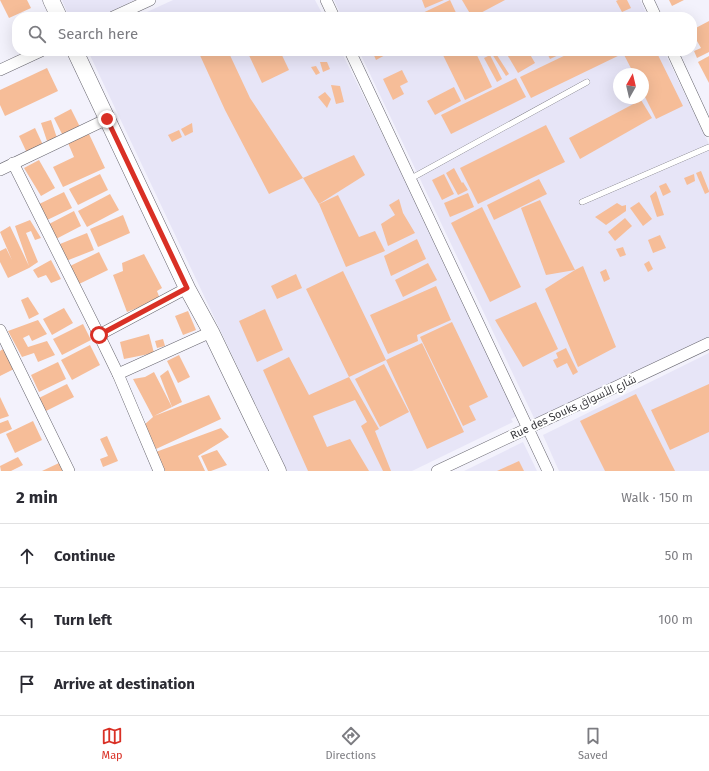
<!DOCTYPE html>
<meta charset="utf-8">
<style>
:root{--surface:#fff;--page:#f7f7f7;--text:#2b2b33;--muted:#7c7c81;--line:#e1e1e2;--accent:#d93025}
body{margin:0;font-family:"Fira Sans",Cairo,sans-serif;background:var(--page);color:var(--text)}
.compass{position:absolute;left:613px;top:68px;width:36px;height:36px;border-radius:50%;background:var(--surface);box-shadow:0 4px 16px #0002;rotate:8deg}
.stop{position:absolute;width:12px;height:12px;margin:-9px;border:3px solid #d93025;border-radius:50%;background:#fff}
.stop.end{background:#d93025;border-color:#fff;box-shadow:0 1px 4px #0008}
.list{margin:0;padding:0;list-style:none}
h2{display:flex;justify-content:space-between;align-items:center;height:52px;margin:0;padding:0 16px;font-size:17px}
h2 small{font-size:13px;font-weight:400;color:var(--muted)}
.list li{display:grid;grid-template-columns:26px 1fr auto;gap:12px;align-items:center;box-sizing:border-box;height:64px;padding:0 16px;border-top:1px solid var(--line)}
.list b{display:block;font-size:15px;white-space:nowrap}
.list em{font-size:13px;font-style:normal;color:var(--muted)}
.icon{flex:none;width:22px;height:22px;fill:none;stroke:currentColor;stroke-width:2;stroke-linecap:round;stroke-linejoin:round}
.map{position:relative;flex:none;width:709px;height:471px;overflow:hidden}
.search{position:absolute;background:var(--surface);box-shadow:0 4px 16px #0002;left:12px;right:12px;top:12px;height:44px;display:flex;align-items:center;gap:10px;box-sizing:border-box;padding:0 14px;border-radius:16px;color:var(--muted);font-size:15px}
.sheet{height:244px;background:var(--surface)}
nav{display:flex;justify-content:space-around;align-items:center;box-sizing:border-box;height:56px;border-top:1px solid var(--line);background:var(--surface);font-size:11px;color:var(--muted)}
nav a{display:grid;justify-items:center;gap:2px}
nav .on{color:var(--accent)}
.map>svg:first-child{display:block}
.built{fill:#e7e5f7;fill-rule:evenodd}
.building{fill:#f6bd98}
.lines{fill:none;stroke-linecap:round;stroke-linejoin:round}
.service-casing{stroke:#67666f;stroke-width:6}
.minor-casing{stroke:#67666f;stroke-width:12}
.secondary-casing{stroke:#67666f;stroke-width:17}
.service{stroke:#fff;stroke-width:5.5}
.minor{stroke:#fff;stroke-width:11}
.secondary{stroke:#fff;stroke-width:16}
.route{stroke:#d93025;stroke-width:5}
.labels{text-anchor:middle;stroke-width:4;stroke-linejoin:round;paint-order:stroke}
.street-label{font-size:11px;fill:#36363a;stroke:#fff}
</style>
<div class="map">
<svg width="709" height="471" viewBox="0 0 709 471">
<rect width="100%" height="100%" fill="#f3f2fc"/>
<!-- built -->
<g class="built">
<polygon points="62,0 135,0 99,17 69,17"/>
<polygon points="173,0 315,0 324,17 136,17"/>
<polygon points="334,0 640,0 648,17 342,17"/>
<polygon points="88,51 341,51 521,414 511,419 513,422 412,471 287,471"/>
<path d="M 359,51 L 664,51 L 709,144 L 709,338 L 535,420 ZM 619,74 L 643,74 L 643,98 L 619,98 Z"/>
<polygon points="709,353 709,471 559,471 543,435"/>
<polygon points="523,442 537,471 464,471"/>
</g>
<!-- building -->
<g class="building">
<polygon points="0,0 27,0 31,8 9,18"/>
<polygon points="422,0 444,0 425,8"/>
<polygon points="450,0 458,17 414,17"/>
<polygon points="462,0 505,0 473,17 472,17"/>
<polygon points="618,0 627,0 631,8 622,12 616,1"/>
<polygon points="669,0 684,0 672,6"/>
<polygon points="709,21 709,52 697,58 694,51 701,48 697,41 692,43 692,30"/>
<polygon points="198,51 228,51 250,98 303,178 269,194 225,110"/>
<polygon points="247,51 280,51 289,70 262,83"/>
<polygon points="372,51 388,51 389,53 376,60"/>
<polygon points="441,51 475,51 492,87 465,100"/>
<polygon points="505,51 528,51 535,63 518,73"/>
<polygon points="546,51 567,51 550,59"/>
<polygon points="574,51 620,51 622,54 531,98 520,77"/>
<polygon points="622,51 656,51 683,106 656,119 643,93 643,74 634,74"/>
<polygon points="495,52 509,74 506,76 492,54"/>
<polygon points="490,55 502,79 497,82 484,58"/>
<polygon points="709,56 709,83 698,62"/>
<polygon points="320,62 327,62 330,69 323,72"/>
<polygon points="316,66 320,73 316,75 311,67"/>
<polygon points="47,68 58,91 5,116 0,105 0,90"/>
<polygon points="402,70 408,82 400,86 404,94 393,100 383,79"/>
<polygon points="516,78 526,97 451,134 441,115"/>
<polygon points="331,85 340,86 344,102 336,104"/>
<polygon points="454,87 461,101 435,115 427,101"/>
<polygon points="325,92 331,99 327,108 318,97"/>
<polygon points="641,100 652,118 580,159 569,138"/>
<polygon points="71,109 80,127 63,136 54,118"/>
<polygon points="51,120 57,138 47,141 41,123"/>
<polygon points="192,123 193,132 185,136 181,129"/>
<polygon points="546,125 565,162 478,204 460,168"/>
<polygon points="35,128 43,145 27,153 19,136"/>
<polygon points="179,130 182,137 172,142 168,135"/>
<polygon points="89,134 105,168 63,187 53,167 74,157 68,143"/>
<polygon points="354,155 365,175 319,204 303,178"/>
<polygon points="39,160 55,188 41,196 24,168"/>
<polygon points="454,168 462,183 463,182 468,190 458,195 446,173"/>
<polygon points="701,171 709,191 709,192 705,194 696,173"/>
<polygon points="100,174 108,190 78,205 69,189"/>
<polygon points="444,174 454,194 442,200 432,180"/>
<polygon points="694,174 695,181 687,185 684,178"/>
<polygon points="539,179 547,194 494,220 487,205"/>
<polygon points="666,183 671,192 663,196 659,186"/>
<polygon points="656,191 664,215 657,217 650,196"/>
<polygon points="64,192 72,208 43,222 35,206"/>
<polygon points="468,193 474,207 450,217 444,203"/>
<polygon points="110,194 119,210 87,227 78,211"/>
<polygon points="338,195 359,237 375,231 385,251 346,267 319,204"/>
<polygon points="399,199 403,213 415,233 388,246 381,224 395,215 389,205"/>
<polygon points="540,200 575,270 583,266 616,347 578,367 545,289 575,270 546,275 521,208"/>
<polygon points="639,202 652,219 643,226 630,208"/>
<polygon points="617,203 622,206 626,205 626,211 606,225 595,217"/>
<polygon points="482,207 521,287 490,302 451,223"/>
<polygon points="74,211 81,226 56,239 49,224"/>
<polygon points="123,215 130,233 98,247 90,229"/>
<polygon points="625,218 632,226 615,241 608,232"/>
<polygon points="30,220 41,238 35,240 31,231 26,233 38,262 29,268 8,278 0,262 0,251 6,248 12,260 0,232 10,226 29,266 15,226"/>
<polygon points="87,233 94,250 66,261 60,244"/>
<polygon points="660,235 666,248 653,253 648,240"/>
<polygon points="417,239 426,259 391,276 384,256"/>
<polygon points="623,247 626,255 620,257 616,249"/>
<polygon points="99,252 108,270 77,285 68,267"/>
<polygon points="144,254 162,288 157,291 160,299 127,312 113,275 123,271 122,263"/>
<polygon points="51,260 61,279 51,283 46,275 38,278 33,270"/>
<polygon points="649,261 653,269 648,272 644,264"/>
<polygon points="428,263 437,280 403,297 395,280"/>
<polygon points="606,269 610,279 604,282 600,272"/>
<polygon points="343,271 386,360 422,343 464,432 427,449 386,360 349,377 379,429 375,431 391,471 383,471 361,426 367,422 355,400 313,416 327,447 350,439 369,471 308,471 263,370 289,357 309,395 349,377 306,289"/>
<polygon points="296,274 302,288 277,299 271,286"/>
<polygon points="436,286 451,320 417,335 418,341 388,354 370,315"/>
<polygon points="28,297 39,314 29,319 21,300"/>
<polygon points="536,302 558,349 523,367 495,320"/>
<polygon points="64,308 73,323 52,335 43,319"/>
<polygon points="265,309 283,350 257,362 239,321"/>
<polygon points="188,311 196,330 183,335 175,316"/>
<polygon points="38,320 47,334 32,341 29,335 23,338 28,347 47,341 55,355 38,362 34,353 22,357 8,331"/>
<polygon points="452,322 488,397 469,406 476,420 463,426 420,337"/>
<polygon points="83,324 91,340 62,355 53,339"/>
<polygon points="149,334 154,353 124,359 120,342"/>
<polygon points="163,339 165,346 157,348 155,341"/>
<polygon points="90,345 100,365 72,380 61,360"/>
<polygon points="566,348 578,372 573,375 567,363 557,368 553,360 558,358 556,353"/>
<polygon points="3,349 14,369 0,376 0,351"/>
<polygon points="179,355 190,377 178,383 167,361"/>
<polygon points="58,362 66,379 39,392 31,375"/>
<polygon points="384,364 409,412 380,427 355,379"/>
<polygon points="168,370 182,402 172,407 160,376"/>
<polygon points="154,372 172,407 154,416 209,395 221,419 156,449 144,425 153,417 133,379 145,377"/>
<polygon points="67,384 74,397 44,412 37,399"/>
<polygon points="709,384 709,432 670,450 651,410"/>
<polygon points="636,394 675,471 605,471 580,421"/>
<polygon points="0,397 9,416 0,419"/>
<polygon points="8,420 12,429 0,434 0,423"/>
<polygon points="33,421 42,440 15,453 6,434"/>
<polygon points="221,428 229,437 198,456 205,471 165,471 153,453"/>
<polygon points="107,436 118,461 103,467 100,459 108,456 100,439"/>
<polygon points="217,450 227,465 211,471 208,471 201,456"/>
<polygon points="18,457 23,465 11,471 1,471 0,466"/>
<polygon points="519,461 524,471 497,471"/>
<polygon points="59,463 63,471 42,471"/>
</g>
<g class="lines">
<defs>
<g id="service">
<polyline points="410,179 587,82"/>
<polyline points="582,202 709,147"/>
</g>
<g id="minor">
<polyline points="326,0 334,17"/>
<polyline points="648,0 656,17"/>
<polyline points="113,17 150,0"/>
<polyline points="350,51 548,471"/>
<polyline points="672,51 709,131"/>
<polyline points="0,70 41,51"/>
<polyline points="13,163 99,335"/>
<polyline points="0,170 107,119"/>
<polyline points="0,330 69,471"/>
<polyline points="118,374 211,332"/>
<polyline points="159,471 118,374 99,335 187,288"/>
<polyline points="437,471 709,343"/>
</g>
<g id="secondary">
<polyline points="51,0 59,17"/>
<polyline points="75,51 187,288 211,332 278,471"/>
</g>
</defs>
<!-- service casing -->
<use href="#service" class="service-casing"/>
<!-- minor casing -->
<use href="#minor" class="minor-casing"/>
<!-- secondary casing -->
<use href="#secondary" class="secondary-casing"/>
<!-- service -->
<use href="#service" class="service"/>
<!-- minor -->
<use href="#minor" class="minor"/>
<!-- secondary -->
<use href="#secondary" class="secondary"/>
</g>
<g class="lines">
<!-- route -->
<polyline class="route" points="99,335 187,288 107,119"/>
</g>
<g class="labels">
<!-- street labels -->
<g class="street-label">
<text transform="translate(573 407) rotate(-25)" y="4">Rue des Souks شارع الأسواق</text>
</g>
</g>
</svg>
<svg class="compass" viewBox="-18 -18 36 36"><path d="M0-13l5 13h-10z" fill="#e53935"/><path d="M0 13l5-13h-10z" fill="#7c7c81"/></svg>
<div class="stop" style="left:99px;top:335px"></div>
<div class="stop end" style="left:107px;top:119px"></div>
<div class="search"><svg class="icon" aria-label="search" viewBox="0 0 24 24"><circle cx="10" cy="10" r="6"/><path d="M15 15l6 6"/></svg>Search here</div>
</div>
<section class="sheet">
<h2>2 min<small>Walk · 150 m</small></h2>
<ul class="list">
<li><svg class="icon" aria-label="ahead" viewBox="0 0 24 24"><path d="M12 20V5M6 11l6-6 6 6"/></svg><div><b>Continue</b></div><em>50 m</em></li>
<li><svg class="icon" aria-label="left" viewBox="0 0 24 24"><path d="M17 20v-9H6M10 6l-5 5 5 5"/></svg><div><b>Turn left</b></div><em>100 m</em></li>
<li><svg class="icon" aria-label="arrive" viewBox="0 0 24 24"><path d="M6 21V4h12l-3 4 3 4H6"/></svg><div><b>Arrive at destination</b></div></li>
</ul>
</section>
<nav>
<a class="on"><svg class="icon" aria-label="map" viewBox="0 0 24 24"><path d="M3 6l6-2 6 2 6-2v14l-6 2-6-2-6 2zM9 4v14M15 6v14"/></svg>Map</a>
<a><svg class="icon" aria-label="directions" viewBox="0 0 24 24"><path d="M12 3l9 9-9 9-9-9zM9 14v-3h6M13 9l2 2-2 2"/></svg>Directions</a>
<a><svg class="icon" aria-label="saved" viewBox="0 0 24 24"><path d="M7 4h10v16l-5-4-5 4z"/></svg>Saved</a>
</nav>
